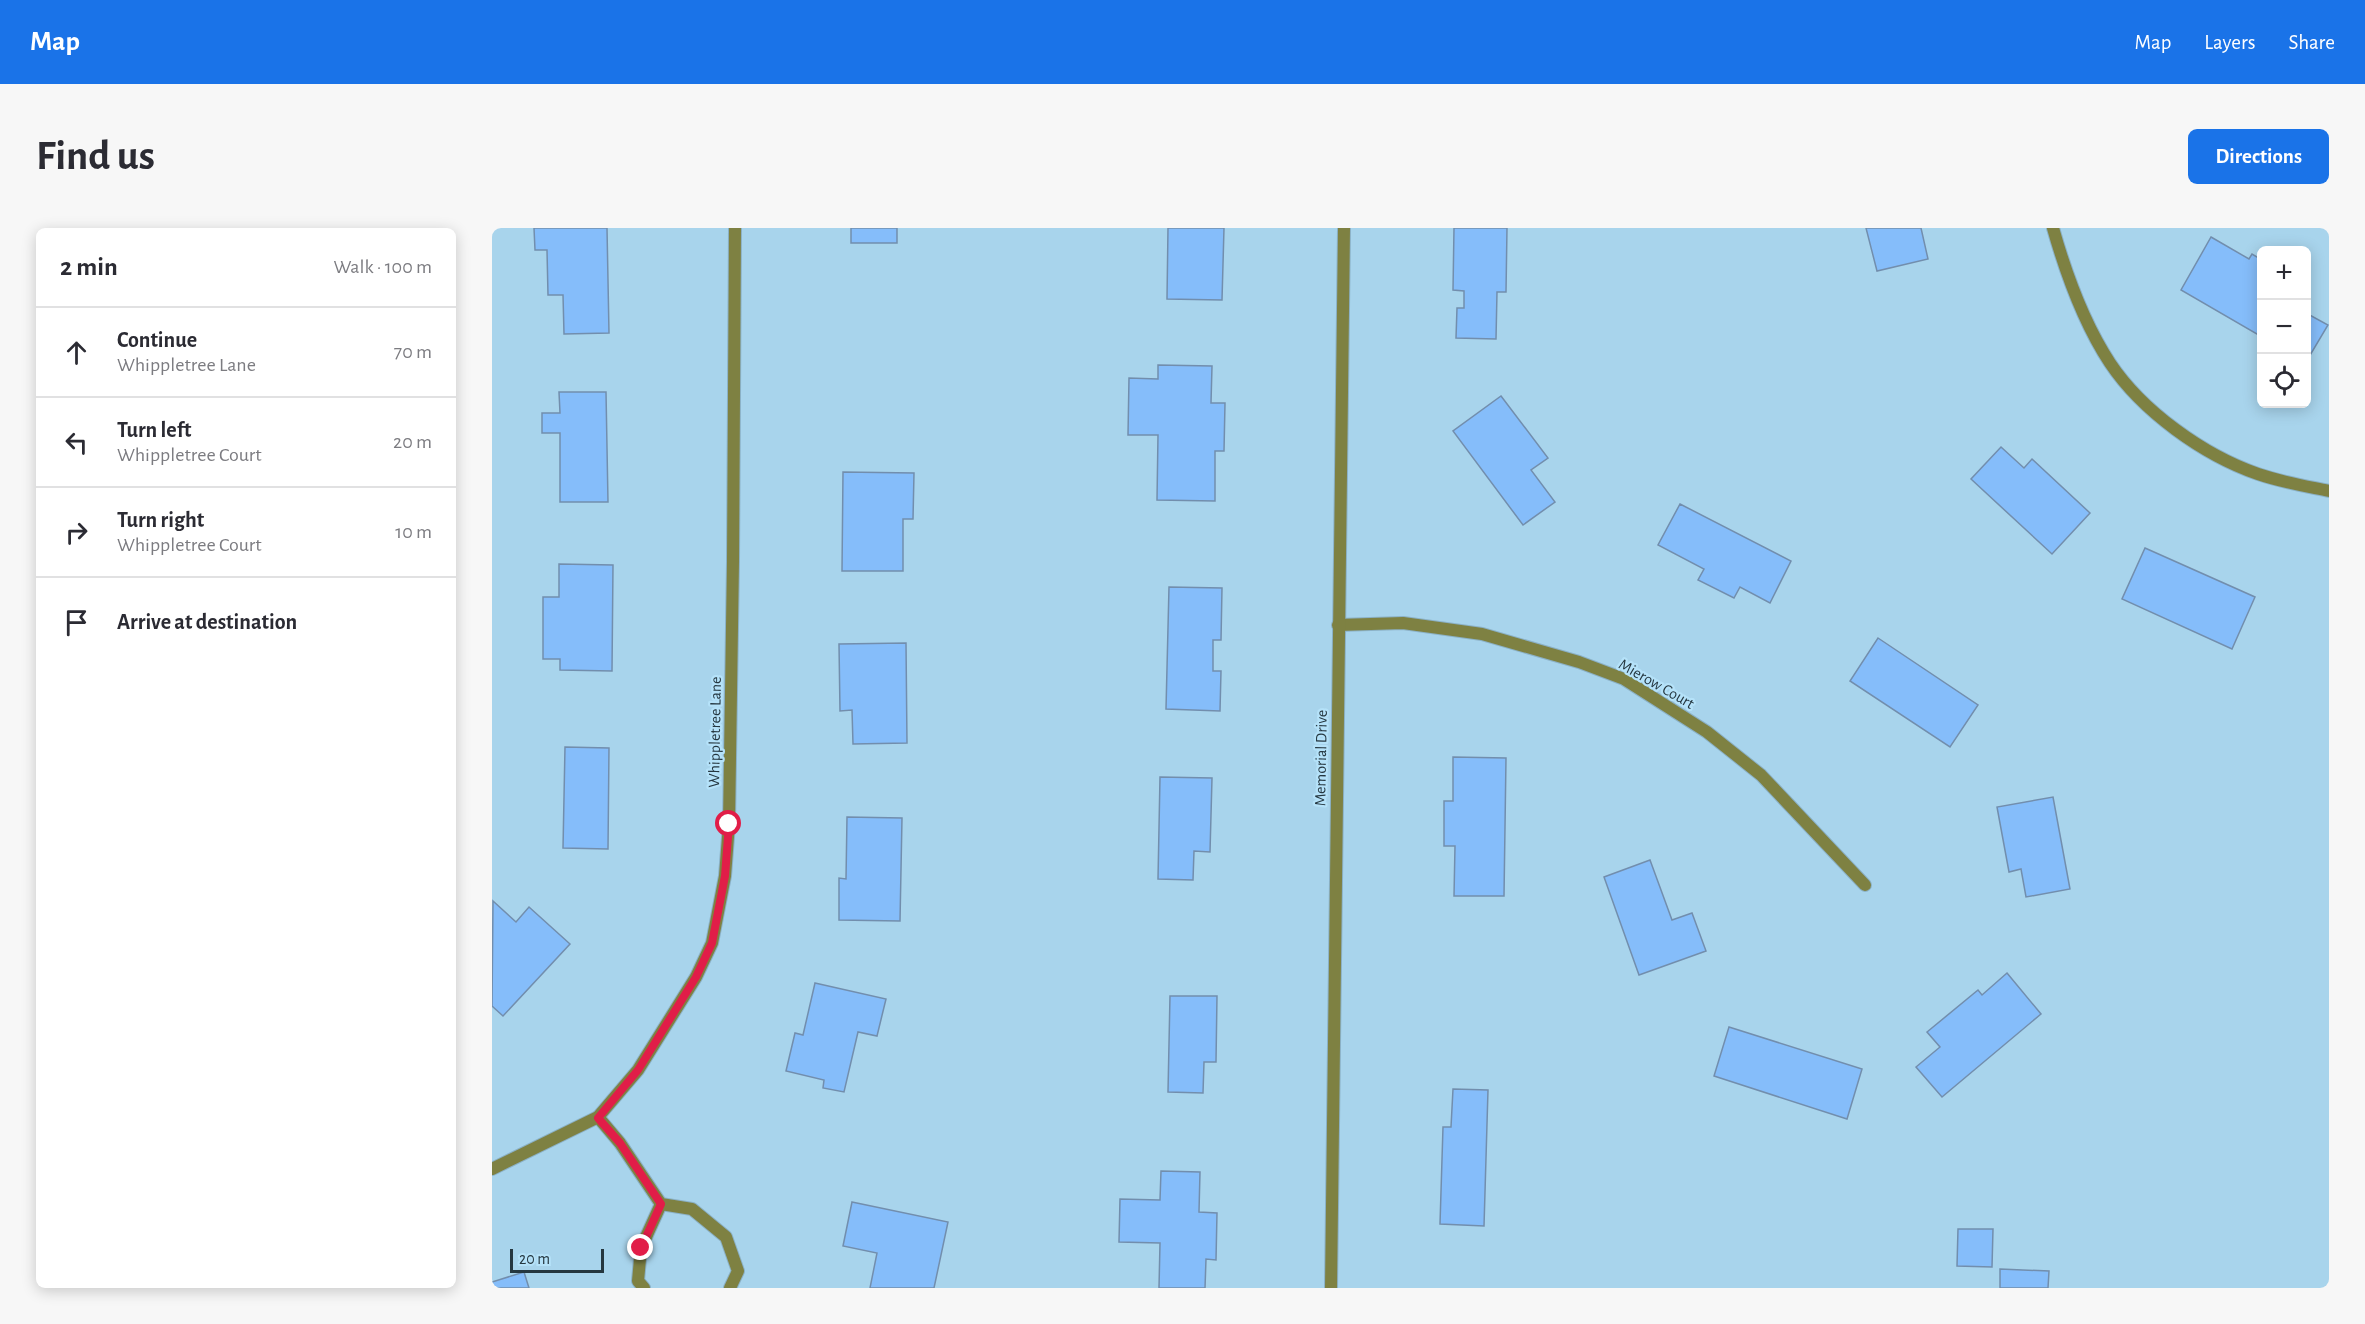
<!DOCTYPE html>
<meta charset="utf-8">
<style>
:root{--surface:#fff;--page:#f7f7f7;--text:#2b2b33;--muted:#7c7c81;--line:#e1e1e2;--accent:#1a73e8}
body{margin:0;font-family:"Alegreya Sans",sans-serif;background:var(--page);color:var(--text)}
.controls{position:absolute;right:18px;top:18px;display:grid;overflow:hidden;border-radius:9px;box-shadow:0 3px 15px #0003}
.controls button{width:54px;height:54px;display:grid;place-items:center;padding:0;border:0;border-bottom:2px solid var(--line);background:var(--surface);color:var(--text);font:30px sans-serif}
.scale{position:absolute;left:18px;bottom:15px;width:94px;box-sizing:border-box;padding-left:6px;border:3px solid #253740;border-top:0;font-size:16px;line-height:21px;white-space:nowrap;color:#253740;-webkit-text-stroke:4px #b5e2f9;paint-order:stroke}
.stop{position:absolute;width:18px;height:18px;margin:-14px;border:4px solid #e11d48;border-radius:50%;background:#fff}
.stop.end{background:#e11d48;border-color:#fff;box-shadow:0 2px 6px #0008}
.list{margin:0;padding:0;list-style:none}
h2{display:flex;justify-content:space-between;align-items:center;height:78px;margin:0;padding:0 24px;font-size:26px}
h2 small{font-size:20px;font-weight:400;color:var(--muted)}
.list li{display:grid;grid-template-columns:39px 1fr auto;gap:18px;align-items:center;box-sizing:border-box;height:90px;padding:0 24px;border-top:2px solid var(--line)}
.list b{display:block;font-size:22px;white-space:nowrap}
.list p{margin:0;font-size:20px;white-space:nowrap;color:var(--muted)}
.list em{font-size:20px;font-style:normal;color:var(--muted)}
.icon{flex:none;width:33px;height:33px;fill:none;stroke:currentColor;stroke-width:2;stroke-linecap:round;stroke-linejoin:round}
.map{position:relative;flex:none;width:1837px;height:1060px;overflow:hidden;border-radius:9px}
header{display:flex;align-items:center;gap:36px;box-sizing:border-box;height:84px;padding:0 30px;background:var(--accent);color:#fff}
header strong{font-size:28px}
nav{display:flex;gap:33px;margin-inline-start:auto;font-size:21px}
.intro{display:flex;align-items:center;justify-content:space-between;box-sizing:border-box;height:144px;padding:0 36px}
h1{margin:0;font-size:42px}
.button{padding:15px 27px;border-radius:9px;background:var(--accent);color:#fff;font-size:21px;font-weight:700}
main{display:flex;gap:36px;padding:0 36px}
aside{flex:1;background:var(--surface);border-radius:9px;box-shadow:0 3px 15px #0003}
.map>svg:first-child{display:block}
.building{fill:#85bdfa;stroke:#728ead;stroke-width:1.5}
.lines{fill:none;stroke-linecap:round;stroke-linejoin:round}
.street-casing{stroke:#8bb1c6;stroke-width:14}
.street{stroke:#7e8142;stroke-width:12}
.route{stroke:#e11d48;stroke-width:8}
.labels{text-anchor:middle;stroke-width:4.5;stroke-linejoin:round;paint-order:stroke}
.street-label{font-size:16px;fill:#253740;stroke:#b5e2f9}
</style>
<header>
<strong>Map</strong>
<nav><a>Map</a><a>Layers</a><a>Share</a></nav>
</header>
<div class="intro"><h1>Find us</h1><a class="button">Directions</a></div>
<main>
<aside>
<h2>2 min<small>Walk · 100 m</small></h2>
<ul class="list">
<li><svg class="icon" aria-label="ahead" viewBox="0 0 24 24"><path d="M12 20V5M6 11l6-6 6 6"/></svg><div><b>Continue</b><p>Whippletree Lane</p></div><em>70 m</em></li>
<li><svg class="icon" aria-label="left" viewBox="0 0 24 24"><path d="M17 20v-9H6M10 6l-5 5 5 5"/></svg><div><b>Turn left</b><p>Whippletree Court</p></div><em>20 m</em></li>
<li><svg class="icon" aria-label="right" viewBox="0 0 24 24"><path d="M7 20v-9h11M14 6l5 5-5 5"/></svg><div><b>Turn right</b><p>Whippletree Court</p></div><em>10 m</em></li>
<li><svg class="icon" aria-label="arrive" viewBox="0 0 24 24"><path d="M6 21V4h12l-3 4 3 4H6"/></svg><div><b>Arrive at destination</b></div></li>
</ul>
</aside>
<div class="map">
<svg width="1837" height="1060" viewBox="0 0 1837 1060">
<rect width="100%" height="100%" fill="#a8d4ec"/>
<!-- building -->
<g class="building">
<polygon points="42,0 115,0 117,105 72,106 71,67 56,67 55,22 43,22"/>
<rect x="359" y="0" width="46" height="15"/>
<polygon points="676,0 732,0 730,72 675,71"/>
<polygon points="962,0 1015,0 1014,64 1005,64 1004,111 964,110 965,80 972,80 972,63 961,62"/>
<polygon points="1374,0 1429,0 1436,31 1385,43"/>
<polygon points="1719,9 1757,31 1760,26 1770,32 1770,109 1689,62"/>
<polygon points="1814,85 1836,97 1814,134"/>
<polygon points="666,137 720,138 719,175 733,175 732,223 723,223 723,273 665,272 666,207 636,207 637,150 666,151"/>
<polygon points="67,164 114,164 116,274 68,274 68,205 50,205 50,185 68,185"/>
<polygon points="1009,168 1056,230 1039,242 1063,274 1031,297 961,203"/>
<polygon points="1509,219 1532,240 1540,231 1598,285 1560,326 1479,251"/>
<polygon points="351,244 422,245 421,291 411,291 411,343 350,343"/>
<polygon points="1188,276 1299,333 1278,375 1248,359 1242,370 1206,352 1212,341 1166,317"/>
<polygon points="1653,320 1763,369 1740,421 1630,371"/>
<polygon points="67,336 121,337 120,443 68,442 68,431 51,431 51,369 67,369"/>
<polygon points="677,359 730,360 729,412 721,412 721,443 729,443 728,483 674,481"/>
<polygon points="1386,410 1486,477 1458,519 1358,453"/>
<polygon points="414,415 415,515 361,516 360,482 348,483 347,416"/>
<polygon points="73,519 117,520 116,621 71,620"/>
<polygon points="961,529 1014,530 1012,668 962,668 963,618 952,618 952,573 961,573"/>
<polygon points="668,549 720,550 718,624 702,623 701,652 666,651"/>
<polygon points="1561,569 1578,661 1534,669 1529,641 1517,644 1505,579"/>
<polygon points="355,589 410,590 408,693 347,692 347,650 354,651"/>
<polygon points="1158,632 1180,692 1200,685 1214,723 1147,747 1112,649"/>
<polygon points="1,673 24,694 37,679 78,716 11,788 0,778"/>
<polygon points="1515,745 1549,786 1450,869 1424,839 1448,819 1435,804 1486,762 1490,767"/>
<polygon points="323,755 394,771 385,808 366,804 352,864 331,860 332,852 294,843 303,805 311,807"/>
<polygon points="678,768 725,768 724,834 712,834 711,865 676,864"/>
<polygon points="1237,799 1370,841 1355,891 1222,848"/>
<polygon points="961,861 996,862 992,998 948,996 951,899 959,899"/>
<polygon points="669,943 708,944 707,984 725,985 724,1032 714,1031 713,1060 667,1060 668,1015 627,1014 628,971 668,972"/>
<polygon points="360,974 456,994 442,1060 378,1060 385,1025 351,1018"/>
<polygon points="1466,1001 1501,1001 1500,1039 1465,1038"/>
<polygon points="1508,1041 1557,1043 1556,1060 1508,1060"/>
<polygon points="32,1044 37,1060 0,1060 0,1054"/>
</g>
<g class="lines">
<defs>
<g id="street">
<path d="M 1561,0 C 1574,46 1591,94 1618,135 C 1650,183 1711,227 1766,246 C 1789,254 1813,258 1837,263"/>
<polyline points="846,397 911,395 990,406 1087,434 1132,451 1215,504 1269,547 1373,657"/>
<polyline points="106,889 128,915 169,976 200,981 234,1009 246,1043 238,1060"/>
<polyline points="0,941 106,889 146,842 204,749 220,715 233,648 237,596 241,333 243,0"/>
<polyline points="152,1060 146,1053 149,1020 169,976"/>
<polyline points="839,1060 852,0"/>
</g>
</defs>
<!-- street casing -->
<use href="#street" class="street-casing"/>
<!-- street -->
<use href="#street" class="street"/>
</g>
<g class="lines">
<!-- route -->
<polyline class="route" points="149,1020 169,976 128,915 106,890 146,842 204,749 220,715 233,648 237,596"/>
</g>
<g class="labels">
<!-- street labels -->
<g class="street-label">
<text transform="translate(1165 455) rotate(30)" y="6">Mierow Court</text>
<text transform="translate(222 504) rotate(-89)" y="6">Whippletree Lane</text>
<text transform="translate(828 530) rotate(-89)" y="6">Memorial Drive</text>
</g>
</g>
</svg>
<div class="controls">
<button>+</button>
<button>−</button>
<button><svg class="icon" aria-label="locate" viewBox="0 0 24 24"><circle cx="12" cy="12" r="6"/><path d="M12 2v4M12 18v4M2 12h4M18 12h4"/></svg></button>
</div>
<div class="scale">20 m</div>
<div class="stop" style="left:237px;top:596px"></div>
<div class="stop end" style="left:149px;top:1020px"></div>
</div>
</main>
